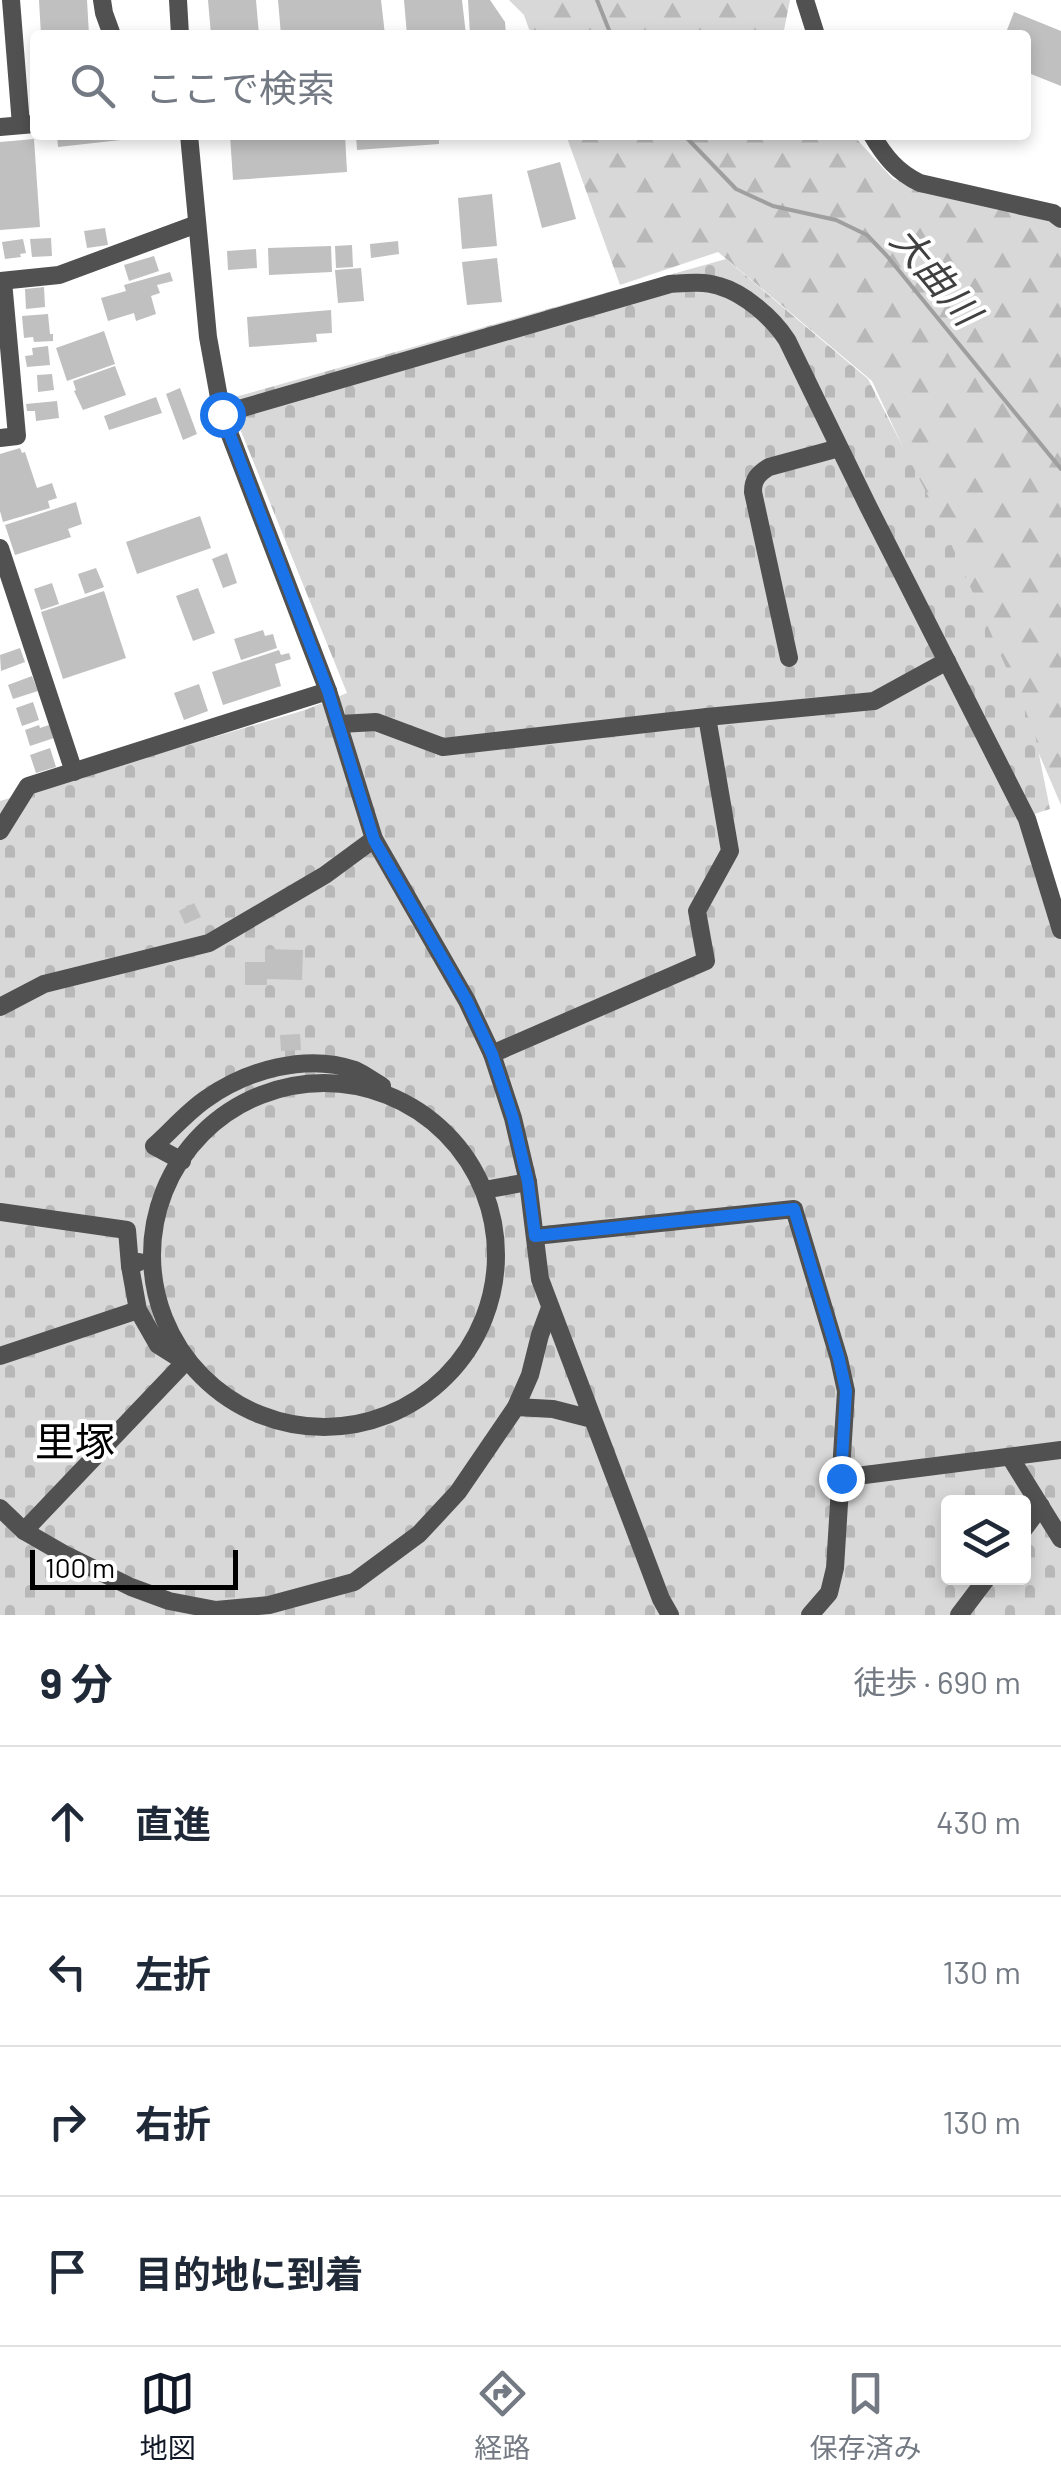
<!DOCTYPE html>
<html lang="ja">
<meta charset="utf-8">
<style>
:root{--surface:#fff;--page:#f6f6f7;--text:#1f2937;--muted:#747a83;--line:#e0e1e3;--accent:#111827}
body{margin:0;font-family:Barlow,"Noto Sans JP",sans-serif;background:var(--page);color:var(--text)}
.controls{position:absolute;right:30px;bottom:30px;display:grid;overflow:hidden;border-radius:10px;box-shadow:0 5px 15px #0003}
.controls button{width:90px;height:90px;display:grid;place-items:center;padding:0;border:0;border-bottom:2px solid var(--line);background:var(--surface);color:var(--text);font:50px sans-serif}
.scale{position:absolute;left:30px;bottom:25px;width:208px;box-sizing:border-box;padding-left:10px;border:5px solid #000;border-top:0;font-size:28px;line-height:35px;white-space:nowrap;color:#000;-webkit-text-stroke:8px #fff;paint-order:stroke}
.stop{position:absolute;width:30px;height:30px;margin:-22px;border:8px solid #1a73e8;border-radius:50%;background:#fff}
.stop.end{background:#1a73e8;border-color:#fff;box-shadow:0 2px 10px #0008}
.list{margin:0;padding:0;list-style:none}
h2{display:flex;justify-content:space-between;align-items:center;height:130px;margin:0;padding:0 40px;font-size:42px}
h2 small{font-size:32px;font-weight:400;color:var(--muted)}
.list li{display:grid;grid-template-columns:65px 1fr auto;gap:30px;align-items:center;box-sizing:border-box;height:150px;padding:0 40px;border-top:2px solid var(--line)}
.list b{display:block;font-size:38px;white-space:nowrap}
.list em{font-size:32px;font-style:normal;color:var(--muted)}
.icon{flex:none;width:55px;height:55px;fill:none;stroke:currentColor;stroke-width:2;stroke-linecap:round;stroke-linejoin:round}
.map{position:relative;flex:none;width:1061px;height:1615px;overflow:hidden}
.search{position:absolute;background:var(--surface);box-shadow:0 5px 15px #0003;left:30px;right:30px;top:30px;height:110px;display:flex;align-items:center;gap:25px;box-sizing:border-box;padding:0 35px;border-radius:10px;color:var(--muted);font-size:38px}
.sheet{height:730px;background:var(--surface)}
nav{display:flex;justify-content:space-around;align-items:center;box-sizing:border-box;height:140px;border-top:2px solid var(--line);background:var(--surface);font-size:28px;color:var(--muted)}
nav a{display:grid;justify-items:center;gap:5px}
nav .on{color:var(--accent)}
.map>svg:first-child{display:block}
.forest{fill:url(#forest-firs)}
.cemetery{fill:url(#cemetery-stones);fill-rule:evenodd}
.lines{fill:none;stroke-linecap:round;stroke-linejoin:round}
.stream{stroke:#9f9f9f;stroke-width:4}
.building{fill:#c0c0c0}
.minor{stroke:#515151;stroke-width:18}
.route{stroke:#1a73e8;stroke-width:12}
.labels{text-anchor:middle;stroke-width:8;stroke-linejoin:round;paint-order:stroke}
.water-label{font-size:38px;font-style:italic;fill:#404040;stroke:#fff}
.quarter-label{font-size:40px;fill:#000;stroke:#fff}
</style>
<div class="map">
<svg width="1061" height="1615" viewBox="0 0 1061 1615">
<defs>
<pattern id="forest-firs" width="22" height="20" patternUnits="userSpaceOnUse" patternTransform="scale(2.5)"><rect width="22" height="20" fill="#d8d8d8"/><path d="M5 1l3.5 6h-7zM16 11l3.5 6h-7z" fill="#b8b8b8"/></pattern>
<pattern id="cemetery-stones" width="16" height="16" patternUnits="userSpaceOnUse" patternTransform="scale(2.5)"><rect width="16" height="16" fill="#d8d8d8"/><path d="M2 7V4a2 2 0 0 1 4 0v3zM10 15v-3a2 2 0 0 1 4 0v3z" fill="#b8b8b8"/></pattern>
</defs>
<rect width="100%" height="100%" fill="#fff"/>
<!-- forest -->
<g class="forest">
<polygon points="509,0 790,0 783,35 531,35 524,15"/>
<polygon points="566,135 853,135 893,179 1051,222 1061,229 1061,805 956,561 872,381 718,252 620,285"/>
</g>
<!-- cemetery -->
<path class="cemetery" d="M 726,259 L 868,379 L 940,519 L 1034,730 L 1050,809 L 1028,816 L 1061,914 L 1061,1615 L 0,1615 L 0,801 L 305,710 L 347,693 L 228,399 ZM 948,1502 L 1024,1502 L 1024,1578 L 948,1578 Z"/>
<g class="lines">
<!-- stream -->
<g class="stream">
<polyline points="597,0 611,35"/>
<polyline points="684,135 736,189 773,206 836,220 867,235 887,256 1061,469"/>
</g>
</g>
<!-- building -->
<g class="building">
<polygon points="39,0 87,0 89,35 41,35"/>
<polygon points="208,0 256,0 259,35 211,35"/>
<polygon points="278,0 381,0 385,35 281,35"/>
<polygon points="404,0 462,0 466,35 407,35"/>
<polygon points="468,0 490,0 505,22 506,35 470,35"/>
<polygon points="1014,12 1061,31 1061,86 1026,72 1026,35 1005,35"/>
<polygon points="57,135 129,135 130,139 58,147"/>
<polygon points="230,135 345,135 347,172 233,180"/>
<polygon points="356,135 439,135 439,144 357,150"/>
<polygon points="34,139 40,227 0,230 0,142"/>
<polygon points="560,162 576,219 542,228 527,171"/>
<polygon points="492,194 497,246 462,249 458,198"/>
<polygon points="105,228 108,245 87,248 84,231"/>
<polygon points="51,238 52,256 32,257 30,239"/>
<polygon points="23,239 26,253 20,254 21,257 5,259 2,242"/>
<polygon points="398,241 399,254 371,258 370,244"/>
<polygon points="352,245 353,267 336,268 335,246"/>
<polygon points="331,246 332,272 269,275 268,248"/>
<polygon points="256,249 257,268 228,270 227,251"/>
<polygon points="154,256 159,271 129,281 124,265"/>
<polygon points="497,258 502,302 467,305 462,262"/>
<polygon points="361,268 364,301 338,303 335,270"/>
<polygon points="170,272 173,281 157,285 160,293 151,296 156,314 136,321 134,313 108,321 101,298 126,291 124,285"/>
<polygon points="44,287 45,307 26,309 25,289"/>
<polygon points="331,310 332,333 316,334 317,342 249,347 247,317"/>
<polygon points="48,314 50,334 53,334 53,341 34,342 33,337 24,338 22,316"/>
<polygon points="104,331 115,364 67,381 56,348"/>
<polygon points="48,346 50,365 27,367 25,356 33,355 32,348"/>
<polygon points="115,366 126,395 83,410 74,391 76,390 73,381"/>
<polygon points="52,374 54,390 38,392 37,375"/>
<polygon points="180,388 197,434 183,440 166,394"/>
<polygon points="156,397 162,413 109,430 104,416"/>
<polygon points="57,401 59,418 36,421 35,411 27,411 26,404"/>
<polygon points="20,448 22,453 25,452 37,488 52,483 57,498 48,501 50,508 3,522 0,511 0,454"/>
<polygon points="76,502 82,524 68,529 71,537 15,555 5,525"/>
<polygon points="200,516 211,548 137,574 126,542"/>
<polygon points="227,553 237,583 223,588 212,559"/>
<polygon points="96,568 104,587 85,594 78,574"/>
<polygon points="52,583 59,604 41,610 34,589"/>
<polygon points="198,588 215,633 193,641 176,596"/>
<polygon points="104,591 126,658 63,679 41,612"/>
<polygon points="263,630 265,636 273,634 277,648 241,660 234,639"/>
<polygon points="20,648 25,662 1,671 0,655"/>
<polygon points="279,650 281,655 289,653 291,659 275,664 281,686 223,705 212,672"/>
<polygon points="32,676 38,691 13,699 8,685"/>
<polygon points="199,684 208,711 184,720 174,693"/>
<polygon points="33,702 39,720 22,726 16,708"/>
<polygon points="39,725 40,728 49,725 54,738 30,746 25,730"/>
<polygon points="50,748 56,767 36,773 30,755"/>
<polygon points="194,903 201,917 185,924 179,911"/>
<polygon points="265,949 303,950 302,980 267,979 267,985 245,985 245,962 265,962"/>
<polygon points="300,1034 301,1050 281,1051 280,1035"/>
</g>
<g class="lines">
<!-- minor -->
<g class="minor">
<polyline points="11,0 21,125"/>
<polyline points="102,0 104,13 112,35"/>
<polyline points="178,0 180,35"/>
<polyline points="805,0 816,35"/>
<polyline points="0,127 35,124"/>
<polyline points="189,135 208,337 222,414 328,691 374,839 467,1001 492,1054 513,1118 528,1182 540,1279 661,1599 670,1615"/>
<path d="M 872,135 C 885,157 897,172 920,183 L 1053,213 L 1061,219"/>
<polyline points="0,281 59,275 197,224"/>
<path d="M 222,414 L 670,284 C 686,283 703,281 719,286 C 744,293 773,318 787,340 L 868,506 L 1027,819 L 1061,930"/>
<polyline points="0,438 17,436 3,281"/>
<polyline points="0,548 74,772"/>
<path d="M 789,658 L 753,492 C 753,479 758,474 769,467 L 839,448"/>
<polyline points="707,717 874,701 947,661"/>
<polyline points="340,724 376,722 443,747 707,717 730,851 697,911 706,961 492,1054"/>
<polyline points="0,831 28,786 328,691"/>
<polyline points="0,1007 44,984 209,943 325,875 374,839"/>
<circle cx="324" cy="1255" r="172"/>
<path d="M 182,1161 L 154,1146 C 171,1131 187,1112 206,1099 C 247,1070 306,1053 355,1070 C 364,1074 373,1081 382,1086"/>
<polyline points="484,1190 528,1182"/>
<polyline points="0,1212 127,1230 130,1266 139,1262"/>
<polyline points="535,1236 794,1209 839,1359 846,1391 835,1568 829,1593 810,1615"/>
<polyline points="0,1356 138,1310"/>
<polyline points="516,1407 553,1409 592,1419"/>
<polyline points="1010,1457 1061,1539"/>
<polyline points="841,1478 1061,1450"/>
<polyline points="0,1508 24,1531 64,1554 131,1587 169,1601 216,1610 269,1605 354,1582 419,1534 458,1492 516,1407 530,1375 540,1335 550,1308"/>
<polyline points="1024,1529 1041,1506"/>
<polyline points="24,1531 185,1362 158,1345 138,1310 130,1266"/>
<polyline points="959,1615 987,1578"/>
</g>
</g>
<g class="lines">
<!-- route -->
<polyline class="route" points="222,414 328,691 374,840 467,1001 492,1054 513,1118 528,1182 535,1236 794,1209 839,1359 846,1391 841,1478"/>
</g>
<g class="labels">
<!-- water labels -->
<g class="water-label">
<text transform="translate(935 276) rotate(50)" y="13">大曲川</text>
</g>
<!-- quarter labels -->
<g class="quarter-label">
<text x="75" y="1456">里塚</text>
</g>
</g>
</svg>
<div class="controls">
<button><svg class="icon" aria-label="layers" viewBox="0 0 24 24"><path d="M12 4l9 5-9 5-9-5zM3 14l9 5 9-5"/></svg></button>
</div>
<div class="scale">100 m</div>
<div class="stop" style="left:222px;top:414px"></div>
<div class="stop end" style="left:841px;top:1478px"></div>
<div class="search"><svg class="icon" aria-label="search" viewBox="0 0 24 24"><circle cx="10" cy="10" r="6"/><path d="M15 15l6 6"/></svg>ここで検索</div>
</div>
<section class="sheet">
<h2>9 分<small>徒歩 · 690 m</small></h2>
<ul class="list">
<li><svg class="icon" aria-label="ahead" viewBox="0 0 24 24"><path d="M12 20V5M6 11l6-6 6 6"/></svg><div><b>直進</b></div><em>430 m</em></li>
<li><svg class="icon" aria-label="left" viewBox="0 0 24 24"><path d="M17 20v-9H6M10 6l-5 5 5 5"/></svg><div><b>左折</b></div><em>130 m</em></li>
<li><svg class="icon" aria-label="right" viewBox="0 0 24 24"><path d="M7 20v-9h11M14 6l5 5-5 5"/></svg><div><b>右折</b></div><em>130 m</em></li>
<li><svg class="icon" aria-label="arrive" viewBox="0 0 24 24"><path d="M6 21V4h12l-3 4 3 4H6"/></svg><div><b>目的地に到着</b></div></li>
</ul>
</section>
<nav>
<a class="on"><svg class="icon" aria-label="map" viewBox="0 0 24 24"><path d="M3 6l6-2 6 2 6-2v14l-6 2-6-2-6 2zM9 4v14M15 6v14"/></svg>地図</a>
<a><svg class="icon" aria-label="directions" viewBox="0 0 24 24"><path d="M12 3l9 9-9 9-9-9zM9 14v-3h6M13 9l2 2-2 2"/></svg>経路</a>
<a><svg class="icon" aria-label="saved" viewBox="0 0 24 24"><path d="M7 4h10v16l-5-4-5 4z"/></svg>保存済み</a>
</nav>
